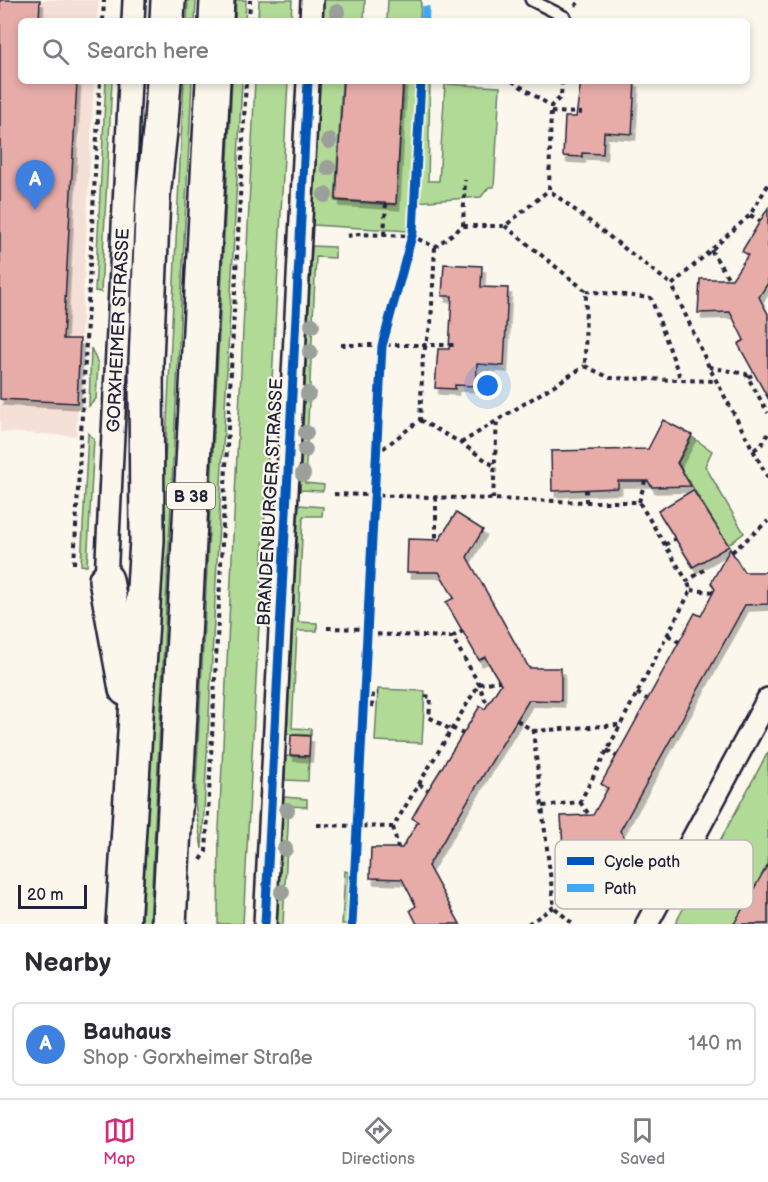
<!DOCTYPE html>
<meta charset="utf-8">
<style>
:root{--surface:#fff;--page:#f2f2f3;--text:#2b2b33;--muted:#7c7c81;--line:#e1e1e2;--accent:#db2777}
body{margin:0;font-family:"Balsamiq Sans",sans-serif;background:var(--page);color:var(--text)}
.scale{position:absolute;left:18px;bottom:15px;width:69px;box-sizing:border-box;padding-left:6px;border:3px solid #22223b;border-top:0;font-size:16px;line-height:21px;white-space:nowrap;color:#22223b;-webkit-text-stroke:4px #fbf7ec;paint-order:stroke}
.you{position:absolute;left:488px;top:386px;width:21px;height:21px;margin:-15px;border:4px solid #fff;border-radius:50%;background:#1a73e8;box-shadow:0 0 0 9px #1a73e833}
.badge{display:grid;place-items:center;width:39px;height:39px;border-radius:50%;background:var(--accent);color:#fff;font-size:20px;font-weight:700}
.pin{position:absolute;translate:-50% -50px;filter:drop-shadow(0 2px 3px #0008)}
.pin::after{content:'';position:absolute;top:32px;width:21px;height:18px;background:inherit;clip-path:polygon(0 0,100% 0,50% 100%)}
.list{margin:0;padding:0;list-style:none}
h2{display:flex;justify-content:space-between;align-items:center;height:78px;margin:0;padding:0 24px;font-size:26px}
h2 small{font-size:20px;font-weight:400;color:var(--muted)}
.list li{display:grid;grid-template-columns:39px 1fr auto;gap:18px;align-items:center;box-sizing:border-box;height:84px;margin:0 12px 12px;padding:0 12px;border:2px solid var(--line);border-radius:9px}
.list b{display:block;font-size:22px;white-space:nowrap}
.list p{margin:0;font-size:20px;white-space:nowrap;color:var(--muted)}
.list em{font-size:20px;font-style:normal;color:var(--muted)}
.icon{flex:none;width:33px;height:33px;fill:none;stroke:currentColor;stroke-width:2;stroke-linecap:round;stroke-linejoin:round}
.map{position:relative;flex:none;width:768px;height:924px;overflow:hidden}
.search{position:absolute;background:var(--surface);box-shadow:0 3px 9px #0003;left:18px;right:18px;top:18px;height:66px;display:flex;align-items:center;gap:15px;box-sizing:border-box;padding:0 21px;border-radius:9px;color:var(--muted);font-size:22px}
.sheet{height:174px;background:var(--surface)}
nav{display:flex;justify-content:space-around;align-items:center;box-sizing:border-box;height:84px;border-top:2px solid var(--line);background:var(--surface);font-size:16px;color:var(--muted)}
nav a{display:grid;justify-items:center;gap:3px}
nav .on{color:var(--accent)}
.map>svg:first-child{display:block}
.built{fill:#f5e0d8}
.green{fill:#b2da97;stroke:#6a7e69;stroke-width:1.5}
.building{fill:#e7aca8;stroke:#22223b;stroke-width:1.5;filter:url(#shadow)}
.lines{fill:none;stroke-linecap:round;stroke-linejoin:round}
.service-casing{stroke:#22223b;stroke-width:15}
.minor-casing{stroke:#22223b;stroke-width:26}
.trunk-casing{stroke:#22223b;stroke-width:38}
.path{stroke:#22223b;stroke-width:4;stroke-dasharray:4.5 4.5;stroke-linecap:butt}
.service{stroke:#fbf7ec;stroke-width:10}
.minor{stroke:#fbf7ec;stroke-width:21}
.trunk{stroke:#fbf7ec;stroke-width:33}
.quiet{stroke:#3fa9f5;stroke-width:8;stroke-dasharray:15 8;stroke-linecap:butt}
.cycleway-casing{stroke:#fbf7ec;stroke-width:13}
.cycleway{stroke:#0057b8;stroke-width:9}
.tree{fill:#9ba09a}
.labels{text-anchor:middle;stroke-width:4.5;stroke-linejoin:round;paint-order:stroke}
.shield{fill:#fbf7ec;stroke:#636270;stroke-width:1.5}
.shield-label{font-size:16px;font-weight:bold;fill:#22223b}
.street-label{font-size:18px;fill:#22223b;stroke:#fbf7ec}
.key{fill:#fbf7ec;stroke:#bab7b7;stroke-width:1.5}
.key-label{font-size:16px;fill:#22223b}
</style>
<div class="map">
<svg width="768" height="924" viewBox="0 0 768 924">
<defs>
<filter id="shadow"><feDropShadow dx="3.5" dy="6" stdDeviation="0" flood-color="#0004"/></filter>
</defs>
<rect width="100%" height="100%" fill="#fbf7ec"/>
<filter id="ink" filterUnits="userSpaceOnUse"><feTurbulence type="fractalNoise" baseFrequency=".0167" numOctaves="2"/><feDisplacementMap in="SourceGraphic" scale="12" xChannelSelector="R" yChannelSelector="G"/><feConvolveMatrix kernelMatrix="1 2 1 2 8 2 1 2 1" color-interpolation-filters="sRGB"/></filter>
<g filter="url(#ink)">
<!-- built -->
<polygon class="built" points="0,0 99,0 97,21 21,21 21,81 94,81 76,436 0,432"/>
<!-- green -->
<g class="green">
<polygon points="188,0 196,0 195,21 187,21"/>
<polygon points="236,0 246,0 245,21 235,21"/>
<polygon points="259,0 292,0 291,21 258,21"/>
<polygon points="324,0 365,0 364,21 323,21"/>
<polygon points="388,0 421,0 420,21 387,21"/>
<polygon points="106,81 112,81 101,292 95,291"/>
<polygon points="184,81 192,81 150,924 142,924"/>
<polygon points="232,81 242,81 202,849 195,804"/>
<polygon points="255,81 288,81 243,924 218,924 219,828"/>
<polygon points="320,81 342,81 335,201 396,205 404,81 417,81 409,231 313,225"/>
<polygon points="424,81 430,81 428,181 439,181 445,84 500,87 494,187 489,187 481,197 416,202"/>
<polygon points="312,246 335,247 335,258 316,257 305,483 324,485 323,491 300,490"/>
<polygon points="91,348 98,364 96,399 89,406"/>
<polygon points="88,433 94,439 87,566 81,565"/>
<polygon points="692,437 712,451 705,466 744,533 728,545 678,463"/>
<polygon points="299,505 323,507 322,516 303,516 298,622 317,623 317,631 297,631 292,728 311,729 311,735 287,734"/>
<polygon points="378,689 425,691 422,743 375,741"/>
<polygon points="768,752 768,924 675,924"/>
<polygon points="286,756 309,757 308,781 285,780"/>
<polygon points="284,797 307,799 307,807 289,806 283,924 277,924"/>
<polygon points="345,871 348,872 347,924 342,924"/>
</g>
<!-- building -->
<g class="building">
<polygon points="0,0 40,0 39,21 21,21 21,81 77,81 63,339 80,339 77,403 0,399"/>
<polygon points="343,81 403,81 396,204 336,200"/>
<polygon points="581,81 635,81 632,134 604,132 603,154 582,153 582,157 563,156 565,117 576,117"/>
<polygon points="768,208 768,283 759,297 768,314 768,398 738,344 744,340 730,312 698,313 700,279 732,279 748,255 742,251"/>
<polygon points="444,264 482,266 481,287 508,288 504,366 477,364 476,386 455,385 455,389 435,388 438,349 449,349 452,296 442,296"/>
<polygon points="663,420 692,435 677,463 691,486 652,487 648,481 618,481 618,488 552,491 551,451 648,449"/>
<polygon points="693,490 729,546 693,567 658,511"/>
<polygon points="456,513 483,530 467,557 529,668 561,668 561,701 529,700 428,866 460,924 417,924 410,910 416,906 402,879 370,878 371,848 402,848 418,822 412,818 428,790 480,706 485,709 501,684 485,657 479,660 446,602 454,598 439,572 407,572 408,539 439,540"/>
<polygon points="730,549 744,572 768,572 768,604 745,605 620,831 638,858 611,875 594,848 563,848 561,816 593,815 608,788 601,784 695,613 701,616 715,589 711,583"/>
<polygon points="291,735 310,736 309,756 290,755"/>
<polygon points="768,864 768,924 734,924"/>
</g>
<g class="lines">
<defs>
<polyline id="service" points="531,0 565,17"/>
<g id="minor">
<polyline points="133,21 134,0"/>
<polyline points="311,21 312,0"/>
<path id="s1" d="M 106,580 L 130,81"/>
<polyline points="265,924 308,81"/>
<polyline points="647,924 768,699"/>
</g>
<g id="trunk">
<polyline points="167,21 168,0"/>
<polyline points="216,21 217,0"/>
<polyline points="106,580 126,689"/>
<polyline points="123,924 147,540 146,361 153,196 161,122 164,81"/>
<polyline points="169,924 213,81"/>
</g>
</defs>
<!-- service casing -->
<use href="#service" class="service-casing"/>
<!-- minor casing -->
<use href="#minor" class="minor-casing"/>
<!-- trunk casing -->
<use href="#trunk" class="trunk-casing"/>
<!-- path -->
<g class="path">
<polyline points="575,6 581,0"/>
<polyline points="103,21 104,0"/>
<polyline points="249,21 250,0"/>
<polyline points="512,81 551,106"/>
<polyline points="562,81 561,97 551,106 549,190 672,285"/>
<polyline points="551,112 582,113"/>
<polyline points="768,185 750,215 672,285 709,367 768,478"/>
<polyline points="750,215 760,221"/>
<polyline points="463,226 465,180"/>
<polyline points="505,226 586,291 585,366"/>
<polyline points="384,235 386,203"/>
<polyline points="347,236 359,234 412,236 435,247 463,226 505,226 549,190"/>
<polyline points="711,250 729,279"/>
<polyline points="586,291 651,298 681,380"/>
<polyline points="341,345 454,345"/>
<polyline points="585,366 610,378 716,381"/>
<polyline points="709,367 746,374 768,413"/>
<polyline points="748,377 755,374"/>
<polyline points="420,420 461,443 494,466"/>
<polyline points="461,443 585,366"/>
<polyline points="754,450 762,444 768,434"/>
<polyline points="376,454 420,420 423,356 431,323 435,247"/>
<polyline points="586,489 586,502"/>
<polyline points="334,494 586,502 639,502 687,581 704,570"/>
<polyline points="436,497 436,540"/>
<polyline points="493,499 497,419"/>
<polyline points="639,502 645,481"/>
<polyline points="665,545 676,538"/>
<polyline points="732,552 768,521"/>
<polyline points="74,564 100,81"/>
<polyline points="691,590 714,592"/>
<polyline points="327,628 368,629"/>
<polyline points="368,634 452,637 479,684 485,700 489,703"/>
<polyline points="668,635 679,642"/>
<polyline points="452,637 463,631"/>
<polyline points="637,693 647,699"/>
<polyline points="425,696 431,697 429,717 451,730"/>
<polyline points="364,707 372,708 373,693 378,693"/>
<polyline points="517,720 533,731 554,907 573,924"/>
<polyline points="452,728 463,734"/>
<polyline points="533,731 619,725"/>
<polyline points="607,750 616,756"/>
<polyline points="419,784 428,790"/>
<polyline points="580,802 590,816"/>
<polyline points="543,806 580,802 691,590 687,581"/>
<polyline points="317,825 393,827 479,684 499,681"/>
<polyline points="393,827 398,848"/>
<polyline points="201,860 206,852 246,81"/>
<polyline points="528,924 554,907"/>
</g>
<!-- service -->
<use href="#service" class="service"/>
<!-- minor -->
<use href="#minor" class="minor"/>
<!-- trunk -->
<use href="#trunk" class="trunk"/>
<!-- quiet -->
<polyline class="quiet" points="425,21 426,0"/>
<defs>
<g id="cycleway">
<polyline points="265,924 308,81"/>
<polyline points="352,924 382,346 413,232 421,81"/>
</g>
</defs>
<!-- cycleway casing -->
<use href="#cycleway" class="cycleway-casing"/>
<!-- cycleway -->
<use href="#cycleway" class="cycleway"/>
</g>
<!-- trees -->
<g class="tree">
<circle cx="337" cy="12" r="8"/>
<circle cx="329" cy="141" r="8"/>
<circle cx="328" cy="168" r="8"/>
<circle cx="325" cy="195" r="8"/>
<circle cx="312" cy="325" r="8"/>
<circle cx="310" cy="352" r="8"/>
<circle cx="308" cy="394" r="8"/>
<circle cx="306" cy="433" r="8"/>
<circle cx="305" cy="450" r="8"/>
<circle cx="303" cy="474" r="8"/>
<circle cx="287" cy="810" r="8"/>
<circle cx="285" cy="849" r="8"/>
<circle cx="282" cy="892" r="8"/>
</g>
</g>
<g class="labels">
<!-- shield labels -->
<rect class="shield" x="167" y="483" width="48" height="26" rx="4.5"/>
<g class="shield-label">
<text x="191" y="502">B 38</text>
</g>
<!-- street labels -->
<g class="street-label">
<text dy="6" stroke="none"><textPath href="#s1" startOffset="250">GORXHEIMER STRASSE</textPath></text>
<text transform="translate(270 502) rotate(-87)" y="6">BRANDENBURGER STRASSE</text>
</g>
</g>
<!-- legend -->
<rect x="555" y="840" width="198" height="69" rx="9" class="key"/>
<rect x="567" y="857" width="27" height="8" fill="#0057b8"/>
<rect x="567" y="884" width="27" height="8" fill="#3fa9f5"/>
<g class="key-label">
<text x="604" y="867">Cycle path</text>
<text x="604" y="894">Path</text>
</g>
</svg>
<div class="scale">20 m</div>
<div class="you"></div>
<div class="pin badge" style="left:35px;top:210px;background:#3f7fe0">A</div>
<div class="search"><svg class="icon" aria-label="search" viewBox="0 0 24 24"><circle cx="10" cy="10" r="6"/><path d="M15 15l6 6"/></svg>Search here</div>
</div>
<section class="sheet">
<h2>Nearby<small></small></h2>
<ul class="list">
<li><span class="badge" style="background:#3f7fe0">A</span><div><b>Bauhaus</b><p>Shop · Gorxheimer Straße</p></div><em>140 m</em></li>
</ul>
</section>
<nav>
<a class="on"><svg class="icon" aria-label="map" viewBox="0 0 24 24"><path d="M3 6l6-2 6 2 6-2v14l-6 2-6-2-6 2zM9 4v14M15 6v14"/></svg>Map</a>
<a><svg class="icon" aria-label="directions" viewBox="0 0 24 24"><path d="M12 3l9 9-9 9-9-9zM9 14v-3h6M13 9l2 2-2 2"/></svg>Directions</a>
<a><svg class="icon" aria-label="saved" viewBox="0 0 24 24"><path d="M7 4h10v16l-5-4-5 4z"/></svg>Saved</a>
</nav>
